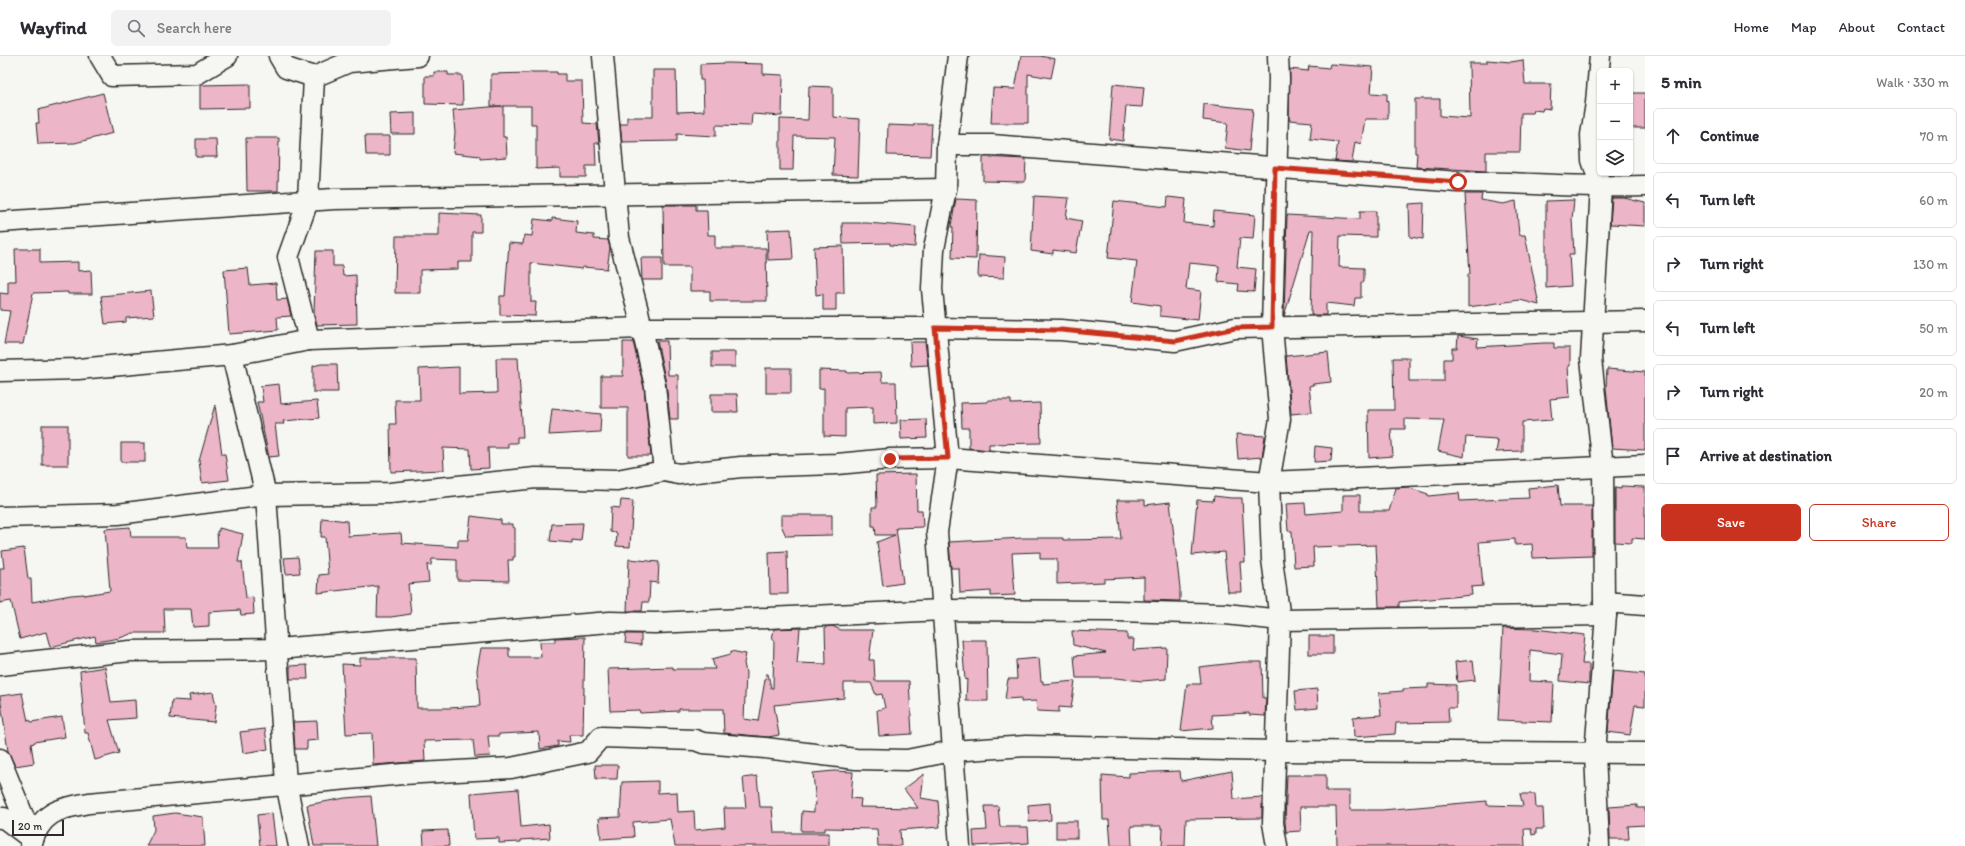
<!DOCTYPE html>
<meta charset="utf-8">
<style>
:root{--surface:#fff;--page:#f2f2f3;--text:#2b2b33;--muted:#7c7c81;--line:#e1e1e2;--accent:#c8321e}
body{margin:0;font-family:Itim,sans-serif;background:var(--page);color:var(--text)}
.controls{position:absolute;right:12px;top:12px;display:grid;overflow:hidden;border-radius:6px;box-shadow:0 1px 3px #0004}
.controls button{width:36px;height:36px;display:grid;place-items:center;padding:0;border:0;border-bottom:1px solid var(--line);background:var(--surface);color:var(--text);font:20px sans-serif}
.scale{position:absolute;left:12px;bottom:10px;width:52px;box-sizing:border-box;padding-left:4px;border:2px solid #2b2b2b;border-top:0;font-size:11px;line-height:14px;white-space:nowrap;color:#2b2b2b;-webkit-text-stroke:3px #f6f6f2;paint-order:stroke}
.stop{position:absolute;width:12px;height:12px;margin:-9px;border:3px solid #c8321e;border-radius:50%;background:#fff}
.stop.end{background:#c8321e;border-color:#fff;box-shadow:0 1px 4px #0008}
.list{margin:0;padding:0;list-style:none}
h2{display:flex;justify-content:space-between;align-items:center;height:52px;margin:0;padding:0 16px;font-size:17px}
h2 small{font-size:13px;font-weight:400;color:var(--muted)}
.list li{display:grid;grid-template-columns:26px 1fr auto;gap:12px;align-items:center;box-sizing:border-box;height:56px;margin:0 8px 8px;padding:0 8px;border:1px solid var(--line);border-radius:6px}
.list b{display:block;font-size:15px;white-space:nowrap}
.list em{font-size:13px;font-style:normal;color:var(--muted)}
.actions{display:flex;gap:8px;padding:12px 16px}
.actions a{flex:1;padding:9px 0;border:1px solid var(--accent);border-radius:6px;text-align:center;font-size:14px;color:var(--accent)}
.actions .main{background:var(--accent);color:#fff}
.icon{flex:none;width:22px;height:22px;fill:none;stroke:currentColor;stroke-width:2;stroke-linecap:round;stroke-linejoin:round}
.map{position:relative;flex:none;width:1645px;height:790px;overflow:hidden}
header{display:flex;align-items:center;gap:24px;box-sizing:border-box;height:56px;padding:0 20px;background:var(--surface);border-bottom:1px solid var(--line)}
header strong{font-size:19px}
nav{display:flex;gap:22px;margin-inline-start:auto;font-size:14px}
.search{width:280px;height:36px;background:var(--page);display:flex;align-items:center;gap:10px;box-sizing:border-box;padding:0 14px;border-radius:6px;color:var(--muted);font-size:15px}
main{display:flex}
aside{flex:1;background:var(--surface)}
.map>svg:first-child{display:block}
.building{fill:#edb5c8;stroke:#2b2b2b}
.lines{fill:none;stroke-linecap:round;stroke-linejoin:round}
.street-casing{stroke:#2b2b2b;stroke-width:23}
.street{stroke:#f6f6f2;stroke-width:20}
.route{stroke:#c8321e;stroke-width:5}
</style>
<header>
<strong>Wayfind</strong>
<div class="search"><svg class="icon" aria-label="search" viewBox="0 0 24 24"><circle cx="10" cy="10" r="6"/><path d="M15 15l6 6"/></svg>Search here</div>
<nav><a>Home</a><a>Map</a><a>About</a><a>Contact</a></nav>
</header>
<main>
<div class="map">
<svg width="1645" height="790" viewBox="0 0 1645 790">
<rect width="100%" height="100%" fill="#f6f6f2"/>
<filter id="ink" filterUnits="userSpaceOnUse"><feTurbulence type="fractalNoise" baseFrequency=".025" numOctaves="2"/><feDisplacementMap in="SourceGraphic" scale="8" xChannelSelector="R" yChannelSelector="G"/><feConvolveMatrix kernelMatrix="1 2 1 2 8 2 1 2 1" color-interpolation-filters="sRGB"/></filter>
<g filter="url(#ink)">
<!-- building -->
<g class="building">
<polygon points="1021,0 1040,0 1055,3 1051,22 1028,18 1028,67 991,67 993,32 1015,33"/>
<polygon points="1487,4 1511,6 1523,4 1525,28 1551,28 1550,53 1543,52 1542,55 1534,54 1533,57 1521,57 1520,96 1486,96 1486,115 1416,111 1417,97 1415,97 1415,43 1440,43 1440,60 1470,62 1469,7 1487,7"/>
<polygon points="729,7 763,8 763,18 783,19 782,60 752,58 751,70 716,69 716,80 677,78 677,85 622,86 620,68 627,68 627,61 653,61 653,14 676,14 677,56 704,55 703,24 700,24 700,8"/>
<polygon points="1330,8 1373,11 1371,37 1387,38 1387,45 1388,44 1388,63 1365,63 1361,88 1355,86 1352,106 1335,105 1338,86 1310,83 1312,66 1289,64 1290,13 1308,15 1309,10 1329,12"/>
<polygon points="434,16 448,16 448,19 462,19 463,49 425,48 425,20 434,20"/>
<polygon points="529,16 557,16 557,18 565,18 565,25 582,25 583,67 597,68 599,87 595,87 596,110 586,110 586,121 560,121 560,112 536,113 536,68 531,68 531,50 503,50 503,81 506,81 507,101 480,103 480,100 453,97 455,77 453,54 502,50 491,50 491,18 529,17"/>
<polygon points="250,28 250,52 200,53 200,29"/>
<polygon points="1113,28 1144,31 1142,51 1126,50 1123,85 1109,83"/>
<polygon points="809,30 833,31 833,61 860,63 858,120 833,119 835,81 794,80 793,114 780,114 780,63 808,64"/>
<polygon points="103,37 113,77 75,87 38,88 36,67 39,67 38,54"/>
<rect x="1630" y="37" width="15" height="35"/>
<polygon points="1204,48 1253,53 1249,95 1225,92 1228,67 1203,64"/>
<polygon points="415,57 415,78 391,78 390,58"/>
<polygon points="914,68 932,68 930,100 887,99 888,69 914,70"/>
<polygon points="365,80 390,80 390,99 366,99"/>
<polygon points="246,82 279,82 278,135 247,135"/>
<polygon points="196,83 216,83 217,101 196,101"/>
<polygon points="983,101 1026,103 1025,126 983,125"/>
<polygon points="1465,138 1482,138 1481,144 1503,148 1516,145 1519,179 1525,179 1539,249 1520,244 1468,251 1468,218 1470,218"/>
<polygon points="1034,140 1069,142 1066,162 1082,165 1076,197 1053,194 1053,198 1031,195"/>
<polygon points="1168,141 1186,143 1184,167 1213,170 1214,155 1255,159 1253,183 1240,182 1237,211 1256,213 1254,236 1238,235 1239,228 1218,226 1219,210 1189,207 1186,233 1201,235 1198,264 1160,260 1160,250 1132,246 1137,205 1108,202 1114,145 1167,151"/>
<polygon points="1612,142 1624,142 1645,147 1645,170 1610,168"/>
<polygon points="956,143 977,144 976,203 952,202 953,171 951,171 951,169"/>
<polygon points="1574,144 1572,163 1574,198 1569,198 1571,230 1546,232 1546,145"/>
<polygon points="1424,147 1423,183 1410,181 1409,148"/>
<polygon points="663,149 696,149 696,154 707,154 708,179 715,179 715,192 766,192 767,245 710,245 710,235 690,235 690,211 664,211"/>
<polygon points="1360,155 1376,155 1376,181 1340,180 1339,211 1364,212 1364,226 1361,226 1361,242 1355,242 1354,250 1326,247 1326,259 1311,259 1313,174 1310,174 1284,260 1287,159 1360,163"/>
<polygon points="439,157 481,159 481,176 472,176 472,206 458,206 458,213 420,214 420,237 395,237 396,180 439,180"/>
<polygon points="552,162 577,165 576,177 594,179 594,183 608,184 610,192 607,213 582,211 582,213 531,207 531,246 536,246 535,260 500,259 500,240 505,240 509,187 523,188 524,179 532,180 534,163 552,165"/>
<polygon points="842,167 867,167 916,171 915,191 890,189 890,187 843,188"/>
<polygon points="791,173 793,203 768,204 767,174"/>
<polygon points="843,190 844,237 836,237 836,254 823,254 823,238 816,239 814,191"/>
<polygon points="15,193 40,193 40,207 78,206 78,215 91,214 92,238 68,238 68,236 33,237 23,288 4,288 10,255 0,254 0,237 8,238 8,225 16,225"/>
<polygon points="316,195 333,195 333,210 342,210 343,220 356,219 357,268 317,269 314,257"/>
<polygon points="979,199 1005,201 1004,222 978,221"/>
<polygon points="641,202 662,202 662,224 642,224"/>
<polygon points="248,212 250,229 276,227 277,244 287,243 291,260 277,261 278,274 229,278 224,214"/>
<polygon points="151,235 154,260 126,262 126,266 105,268 101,240"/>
<polygon points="1458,280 1478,283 1477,291 1544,287 1554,287 1554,292 1570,292 1570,310 1568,310 1570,341 1550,343 1552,364 1522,366 1522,395 1496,396 1498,385 1496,385 1496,383 1466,381 1464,401 1438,395 1444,364 1405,363 1405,373 1391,373 1393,400 1369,402 1368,354 1394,354 1393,302 1409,302 1409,325 1444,325 1444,303 1452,303 1452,292 1457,292"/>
<polygon points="657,285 667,285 668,319 678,319 678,363 670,363 666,327"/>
<polygon points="623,286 633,286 644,332 651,400 628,400 628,352 601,352 601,320 623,320"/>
<polygon points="910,286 925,286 928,309 911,310"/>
<rect x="712" y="296" width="23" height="15"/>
<polygon points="1328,296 1331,326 1313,328 1313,329 1309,330 1312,356 1291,358 1286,300"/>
<polygon points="496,302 518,302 523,381 517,381 517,387 508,387 508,392 488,392 489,412 471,413 470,393 443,392 444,414 391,416 390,368 396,368 395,344 420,344 419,313 459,311 459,338 497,337"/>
<polygon points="321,308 337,308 338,336 313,336 313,310"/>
<rect x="766" y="312" width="25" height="25"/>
<polygon points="1607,313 1645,316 1645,394 1612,392 1606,332"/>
<polygon points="819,314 847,315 847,317 881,316 882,326 896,326 897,367 873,368 873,351 845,352 845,381 824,380 824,332 819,333"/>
<polygon points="279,328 281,348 317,345 319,362 283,365 284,368 275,368 279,400 269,401 257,346 263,346 261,330"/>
<polygon points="711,338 737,338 738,356 711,356"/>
<polygon points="988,344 1011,344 1011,348 1040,347 1041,387 989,388 989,394 969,392 969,372 962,372 961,347 988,346"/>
<polygon points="215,349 222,398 225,398 229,424 202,427 199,405"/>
<polygon points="552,353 601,358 600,376 549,379"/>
<polygon points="926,363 927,382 901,383 900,364"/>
<rect x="42" y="369" width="26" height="40"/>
<polygon points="1236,378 1265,380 1262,401 1238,403"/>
<rect x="121" y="387" width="24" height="19"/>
<polygon points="1315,390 1332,392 1331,405 1314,406"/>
<polygon points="916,418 917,454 922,454 923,471 896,472 903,527 883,530 877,486 895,479 876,479 875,470 872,470 872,451 877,451 876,419"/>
<polygon points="1558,429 1560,450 1592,450 1592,500 1533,502 1532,488 1515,489 1515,483 1479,486 1483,530 1471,531 1472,539 1399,546 1399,551 1379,551 1376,489 1313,491 1314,510 1294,511 1292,475 1288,475 1286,448 1305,447 1306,458 1343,455 1343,439 1360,439 1360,455 1389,455 1396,432 1407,431 1428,438 1428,440 1459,437 1460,445 1529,442 1528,432"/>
<polygon points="1621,430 1645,431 1645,483 1632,482 1632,487 1615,486 1615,432 1621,433"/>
<polygon points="1214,440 1231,442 1242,442 1245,506 1240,506 1242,536 1228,536 1224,496 1192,499 1197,444 1213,445"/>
<polygon points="621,444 633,445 630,491 616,490 617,477 610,476 611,451 620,452"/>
<polygon points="1117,444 1145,444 1145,449 1170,446 1180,532 1180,545 1144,544 1144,521 1104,523 1104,526 1057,528 1057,503 1040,503 1040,496 1012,497 1015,539 991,540 991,535 960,537 959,512 951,512 949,486 1023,482 1063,482 1063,484 1121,483"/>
<polygon points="781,459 832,459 832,479 786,480 781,469"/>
<polygon points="471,460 501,464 501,468 513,468 513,471 515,472 515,501 513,501 513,504 508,504 509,525 457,524 457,504 432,503 431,509 427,509 429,526 408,528 411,558 391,561 377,561 378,530 318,537 319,519 328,518 325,481 321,481 322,462 347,465 348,480 401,477 402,487 458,491 458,484 468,484"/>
<polygon points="583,467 581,485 572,484 572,487 550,485 552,468"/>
<polygon points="130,471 131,481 186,481 187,492 218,492 217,475 219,475 219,472 243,478 238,506 242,506 246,542 253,541 254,558 241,559 240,554 209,556 209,570 193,571 191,553 164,553 165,577 133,577 120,582 96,586 95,580 50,591 46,576 20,583 11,545 0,547 0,512 4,512 2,495 24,492 28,523 31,523 32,546 71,539 84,538 84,539 110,535 105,473"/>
<polygon points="787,495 788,538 770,538 769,496"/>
<polygon points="298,501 300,517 286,518 284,502"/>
<polygon points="629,503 659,506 658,527 650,526 649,546 643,546 642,555 627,555"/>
<polygon points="832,570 841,574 873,574 869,604 874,604 875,625 909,625 912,678 879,680 877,654 885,652 882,638 876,639 871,627 844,627 844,642 774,649 779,679 768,681 724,677 723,653 679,653 679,655 640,657 639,654 610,655 608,613 673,611 673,613 715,613 712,603 731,598 731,595 746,598 744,607 746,617 744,663 758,665 766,618 768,618 771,632 773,632 774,583 772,583 774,573 800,572 797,607 826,608 825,571"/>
<polygon points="1503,572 1535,573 1585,579 1582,608 1589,608 1589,628 1560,625 1562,598 1530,594 1529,625 1554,626 1552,666 1498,664"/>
<polygon points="1072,575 1127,577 1127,583 1134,583 1133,594 1167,592 1166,623 1142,625 1116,622 1076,622 1074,600 1106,597 1073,589"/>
<polygon points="626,578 641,578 641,589 625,587"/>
<rect x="1309" y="580" width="24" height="18"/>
<polygon points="585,581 583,679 569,679 570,686 558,685 558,690 540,693 539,676 499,678 499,680 488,680 490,700 475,701 473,684 424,685 425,705 373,709 372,677 346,678 342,608 360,609 360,602 416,602 417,652 449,652 480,650 477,614 481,592 509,592 509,600 511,601 541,601 540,586 555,586 555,582"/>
<polygon points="962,584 987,584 988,645 966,645 967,623 965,624"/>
<polygon points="1039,602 1041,625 1043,625 1043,628 1075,625 1071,652 1059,651 1059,656 1037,655 1036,645 1021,646 1021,642 1005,643 1008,623 1017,623 1016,604"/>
<polygon points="1473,604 1475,624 1457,626 1455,606"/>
<polygon points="1243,606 1262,606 1263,642 1266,642 1265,660 1249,659 1249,657 1212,659 1213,672 1181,675 1187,628 1201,628 1199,611"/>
<polygon points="307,609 308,623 290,623 290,610"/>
<polygon points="105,611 111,646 135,644 136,662 109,664 119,697 95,704 88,677 85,677 80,615"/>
<polygon points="1613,615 1645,618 1645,650 1635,649 1630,679 1608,676"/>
<polygon points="1428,628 1456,629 1456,652 1448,652 1449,666 1396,667 1395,678 1354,681 1353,661 1381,659 1379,637 1403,635 1403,633 1428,632"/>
<polygon points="1317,633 1318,652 1297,654 1295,635"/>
<polygon points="213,636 216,650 214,666 170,662 172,644 190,645 189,639"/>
<polygon points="22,637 28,665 30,664 31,666 62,661 65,681 34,686 34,687 31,688 34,707 15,710 8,695 0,640"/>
<polygon points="317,665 318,684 307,685 307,693 295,693 293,666"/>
<polygon points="265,673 268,693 243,697 240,676"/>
<polygon points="595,709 618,709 617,723 596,723"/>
<polygon points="834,715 853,716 851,742 861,743 860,751 918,752 904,733 924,718 921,742 938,745 940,771 900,774 901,790 878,790 877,773 825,772 825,775 801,775 802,755 814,756 814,749 816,749 813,717"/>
<polygon points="1180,715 1181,725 1232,715 1234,743 1262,741 1262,762 1186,763 1185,790 1162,790 1163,773 1161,773 1161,770 1131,770 1132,790 1111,790 1109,764 1103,764 1102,719 1129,721 1129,717"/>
<polygon points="1287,719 1326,719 1326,735 1350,735 1350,754 1382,754 1487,745 1487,749 1523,750 1520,738 1535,738 1536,752 1543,752 1544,773 1536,773 1536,778 1532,779 1531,773 1524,773 1525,790 1337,790 1336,751 1300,751 1301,775 1286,776 1285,766"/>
<polygon points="757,720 760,751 772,751 774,777 829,777 829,790 675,790 670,763 633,766 634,781 601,783 599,762 620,761 622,726 658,725 658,737 677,736 678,756 694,755 695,774 725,771 724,752 746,752 743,722"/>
<polygon points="518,733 521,771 549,768 550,782 521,784 521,786 499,787 499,782 474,783 471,737"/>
<polygon points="371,740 376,790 314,790 307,749 345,742"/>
<polygon points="1050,747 1051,764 1029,766 1028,749"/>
<polygon points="1637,749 1637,752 1645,752 1645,769 1628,770 1629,783 1610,783 1609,751"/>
<polygon points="985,750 998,750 1000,771 1028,771 1029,787 974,790 973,775 987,774"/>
<polygon points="175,757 203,761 205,790 146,790 154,774 153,760"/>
<polygon points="272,757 276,790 260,790 257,759"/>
<rect x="1056" y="765" width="21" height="17"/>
<polygon points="448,774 449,790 424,790 423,775"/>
</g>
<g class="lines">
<defs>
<g id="street">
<polyline points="100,0 112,20 197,18 227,0"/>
<polyline points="279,0 286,12 314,21"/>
<polyline points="603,0 619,182 638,255 655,330 664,415 679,418 741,411 837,408 890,403 948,402 1269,426 1645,409"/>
<polyline points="958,0 947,89 946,133 934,193 932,233 948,402 937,476 960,790"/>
<path d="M 947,89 L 992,89 L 1458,126 C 1521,126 1583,132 1645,130"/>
<polyline points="0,166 334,143 946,133"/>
<polyline points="309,284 288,201 308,145 314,21 349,6 418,0"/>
<polyline points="232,299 266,439 286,727 299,790"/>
<polyline points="0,315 78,313 232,299 309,284 642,272 935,272 1061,274 1175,285 1235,272 1645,265"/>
<polyline points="0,461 118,458 266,439 390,437 536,422 617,424 664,415"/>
<polyline points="1604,546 1645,549"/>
<polyline points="0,609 130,595 277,593 610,566 655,567 943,554 1116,555 1226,558 1280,564 1606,559"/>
<polyline points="0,703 33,784 4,762 0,762"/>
<path d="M 31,790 C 40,756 58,753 89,747 L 403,718 L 511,712 L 588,696 L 601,681 L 695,684 L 703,687 L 765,692 L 856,703 L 907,704 L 952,695 L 1026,690 L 1276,695 L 1645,697"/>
<polyline points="1277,790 1273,767 1280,564 1272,503 1269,426 1280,363 1272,271 1279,23 1278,0"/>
<polyline points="1599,790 1595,697 1606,559 1604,546 1603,411 1591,303 1601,131 1592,104 1591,79 1596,47 1600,0"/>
</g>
</defs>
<!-- street casing -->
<use href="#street" class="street-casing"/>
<!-- street -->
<use href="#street" class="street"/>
</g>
</g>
<g class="lines" filter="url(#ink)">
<!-- route -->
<polyline class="route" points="890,403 948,402 935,272 1061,274 1175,285 1235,272 1272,271 1275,112 1458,126"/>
</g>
</svg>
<div class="controls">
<button>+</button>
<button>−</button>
<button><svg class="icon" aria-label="layers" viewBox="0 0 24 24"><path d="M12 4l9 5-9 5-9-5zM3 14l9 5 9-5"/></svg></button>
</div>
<div class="scale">20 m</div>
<div class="stop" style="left:1458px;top:126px"></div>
<div class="stop end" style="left:890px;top:403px"></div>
</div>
<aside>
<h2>5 min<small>Walk · 330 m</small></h2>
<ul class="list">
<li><svg class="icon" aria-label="ahead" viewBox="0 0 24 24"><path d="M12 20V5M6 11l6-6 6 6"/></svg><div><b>Continue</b></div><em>70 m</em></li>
<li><svg class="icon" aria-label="left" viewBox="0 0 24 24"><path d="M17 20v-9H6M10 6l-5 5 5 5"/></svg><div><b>Turn left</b></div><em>60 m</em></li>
<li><svg class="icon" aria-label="right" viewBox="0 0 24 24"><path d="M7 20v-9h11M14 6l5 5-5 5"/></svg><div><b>Turn right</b></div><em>130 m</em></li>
<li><svg class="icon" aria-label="left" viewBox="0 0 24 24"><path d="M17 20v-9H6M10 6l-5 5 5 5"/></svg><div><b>Turn left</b></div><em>50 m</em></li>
<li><svg class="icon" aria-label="right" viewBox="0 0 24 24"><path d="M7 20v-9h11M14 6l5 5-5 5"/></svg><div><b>Turn right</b></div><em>20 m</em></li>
<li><svg class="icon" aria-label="arrive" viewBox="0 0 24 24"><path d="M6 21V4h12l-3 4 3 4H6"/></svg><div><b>Arrive at destination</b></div></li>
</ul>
<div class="actions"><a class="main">Save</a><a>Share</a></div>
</aside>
</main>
